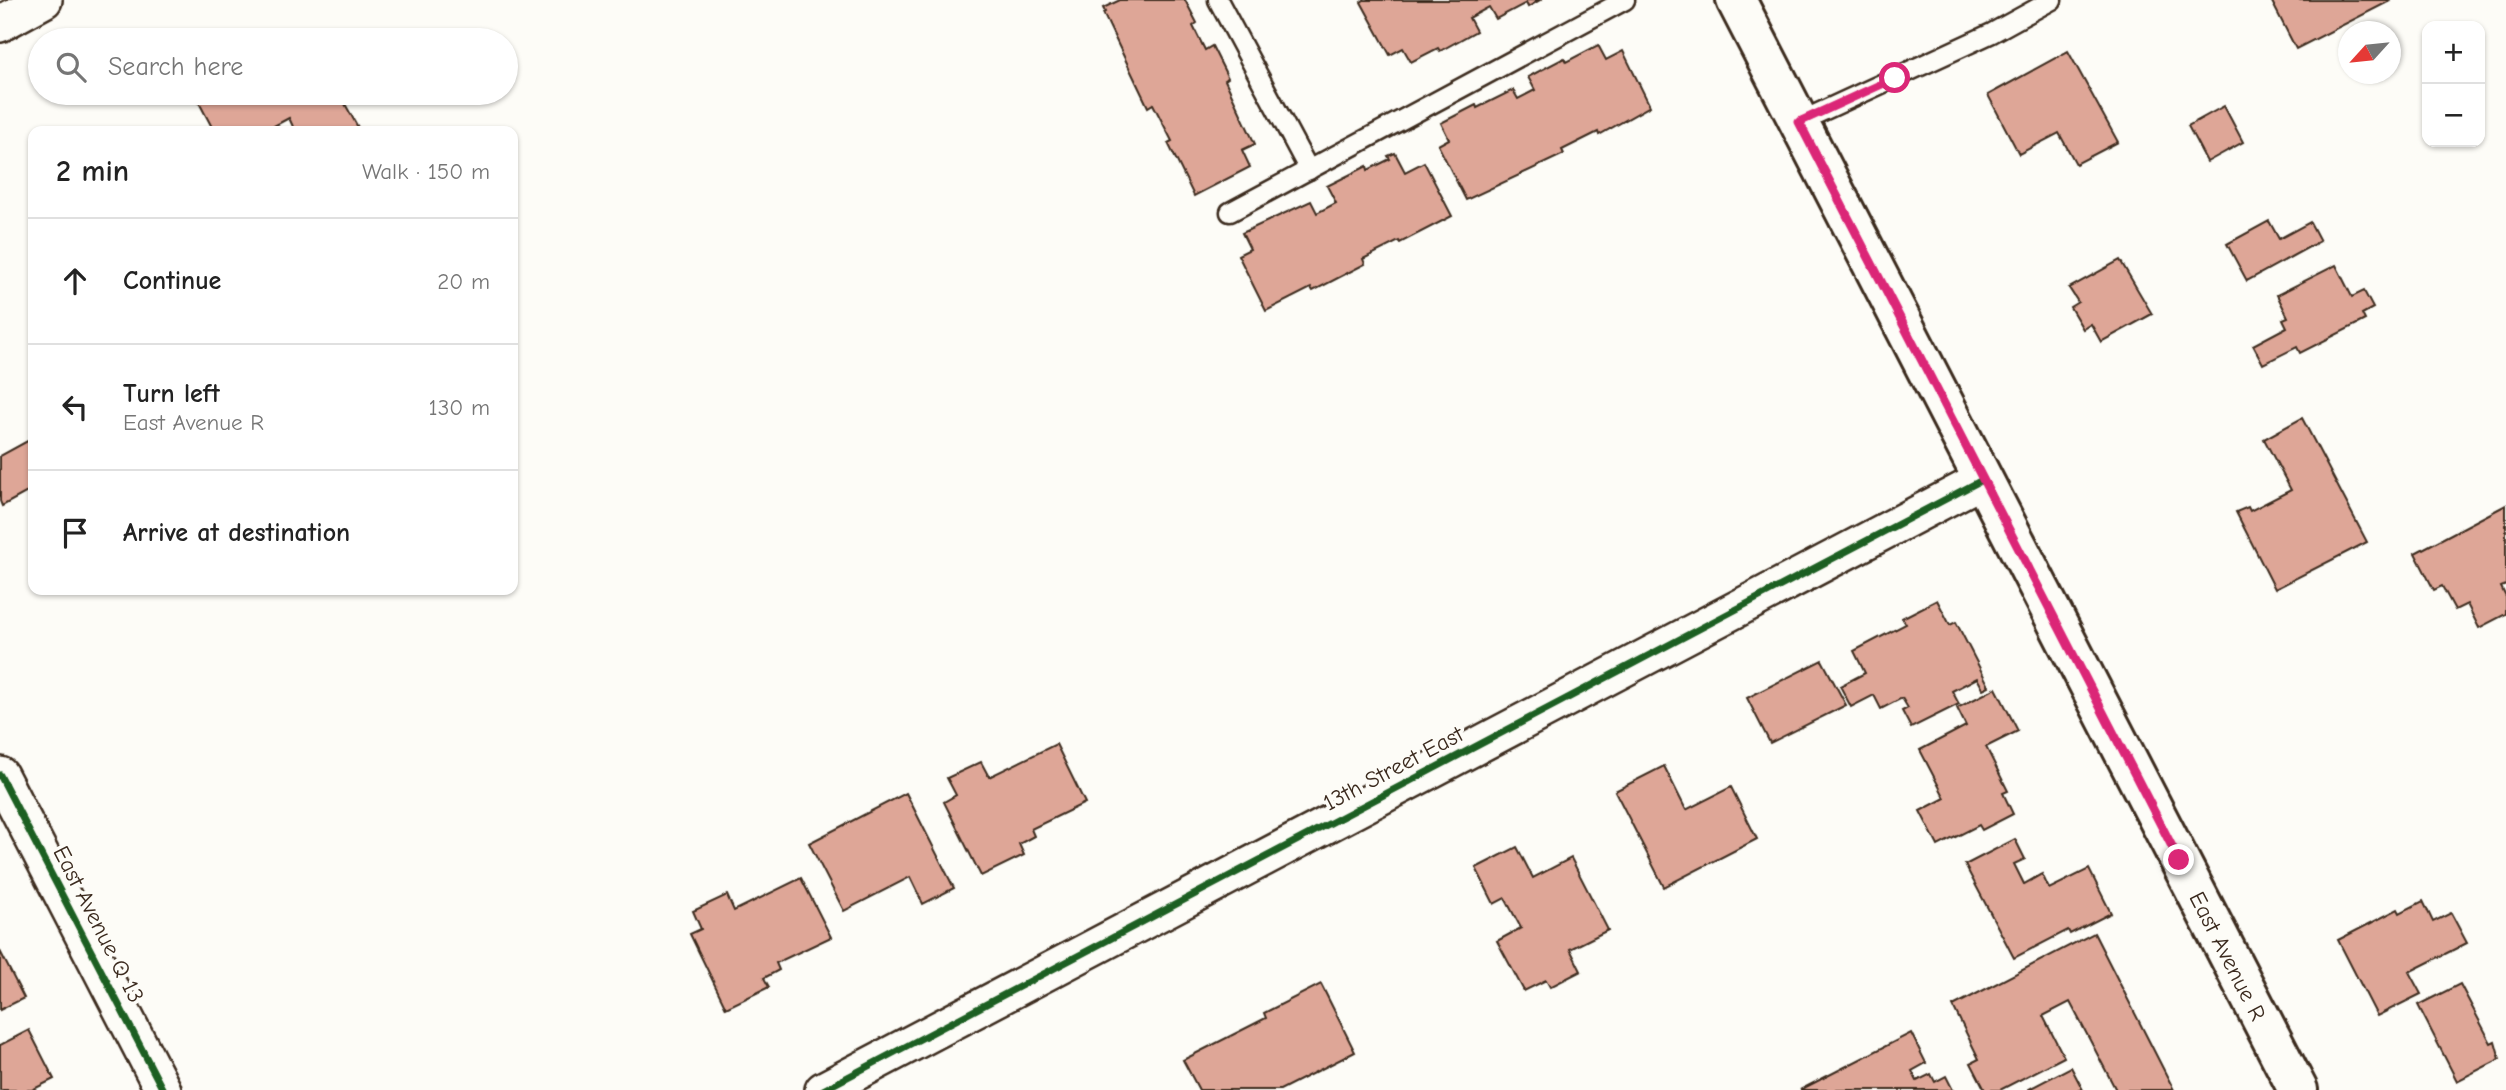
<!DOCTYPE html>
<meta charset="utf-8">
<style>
:root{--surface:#fff;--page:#f6f6f6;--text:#222;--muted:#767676;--line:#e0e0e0}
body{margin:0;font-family:"Comic Neue",sans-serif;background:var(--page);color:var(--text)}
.controls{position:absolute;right:21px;top:21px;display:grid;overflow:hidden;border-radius:14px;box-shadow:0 2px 5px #0004}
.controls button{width:63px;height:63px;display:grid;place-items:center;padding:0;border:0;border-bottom:2px solid var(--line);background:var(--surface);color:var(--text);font:35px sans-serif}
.compass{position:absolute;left:2338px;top:21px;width:63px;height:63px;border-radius:50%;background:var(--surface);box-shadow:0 2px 5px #0004;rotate:243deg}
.stop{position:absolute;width:21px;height:21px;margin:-16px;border:5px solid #db2777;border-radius:50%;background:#fff}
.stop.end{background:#db2777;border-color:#fff;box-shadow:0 2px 7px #0008}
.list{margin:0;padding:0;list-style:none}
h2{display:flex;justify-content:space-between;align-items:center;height:91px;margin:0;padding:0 28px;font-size:30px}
h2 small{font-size:23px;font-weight:400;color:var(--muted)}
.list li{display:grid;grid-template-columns:46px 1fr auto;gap:21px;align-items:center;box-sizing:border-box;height:126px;padding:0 28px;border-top:2px solid var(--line)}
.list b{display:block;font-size:26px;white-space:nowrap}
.list p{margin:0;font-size:23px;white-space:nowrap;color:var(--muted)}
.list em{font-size:23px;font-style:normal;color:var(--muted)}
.icon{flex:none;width:38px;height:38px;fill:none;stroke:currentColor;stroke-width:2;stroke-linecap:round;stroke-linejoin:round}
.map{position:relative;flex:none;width:2506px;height:1090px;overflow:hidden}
.search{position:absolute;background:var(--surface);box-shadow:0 2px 5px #0004;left:28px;top:28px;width:490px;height:77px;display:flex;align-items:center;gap:18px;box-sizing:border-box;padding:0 24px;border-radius:38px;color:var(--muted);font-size:26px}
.panel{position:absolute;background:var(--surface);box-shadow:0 2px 5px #0004;left:28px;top:126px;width:490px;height:469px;border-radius:14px}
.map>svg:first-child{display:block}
.building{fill:#dea697;stroke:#3b2a1e;stroke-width:2}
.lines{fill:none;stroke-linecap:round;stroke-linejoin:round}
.lane-casing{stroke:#3b2a1e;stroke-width:23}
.street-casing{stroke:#3b2a1e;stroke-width:40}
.secondary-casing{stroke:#3b2a1e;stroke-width:44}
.lane{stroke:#fdfcf7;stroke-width:18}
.street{stroke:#fdfcf7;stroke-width:35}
.secondary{stroke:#fdfcf7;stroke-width:38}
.cycleway-casing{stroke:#fdfcf7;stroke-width:11}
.cycleway{stroke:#1b5e20;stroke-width:7}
.route{stroke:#db2777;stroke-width:9}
.labels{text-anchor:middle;stroke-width:7;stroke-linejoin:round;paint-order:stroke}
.street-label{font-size:23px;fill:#3b2a1e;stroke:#fdfcf7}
</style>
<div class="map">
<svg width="2506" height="1090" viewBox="0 0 2506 1090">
<rect width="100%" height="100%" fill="#fdfcf7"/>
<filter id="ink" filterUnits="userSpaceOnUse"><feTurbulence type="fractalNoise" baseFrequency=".0143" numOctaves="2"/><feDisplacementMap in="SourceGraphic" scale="14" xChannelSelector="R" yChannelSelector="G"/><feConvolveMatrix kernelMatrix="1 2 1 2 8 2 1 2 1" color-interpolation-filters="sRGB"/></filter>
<g filter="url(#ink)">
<!-- building -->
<g class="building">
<polygon points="1120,0 1185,0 1197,23 1193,26 1205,50 1212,46 1228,78 1225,80 1255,144 1242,150 1250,167 1194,196 1168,143 1172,141 1153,104 1148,107 1103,13 1105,12 1103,8"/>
<polygon points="1364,0 1540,0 1528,7 1526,3 1496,19 1489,7 1469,18 1476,31 1440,51 1438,48 1411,62 1403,48 1390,55 1361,2"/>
<polygon points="2271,0 2389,0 2390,1 2296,49"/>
<polygon points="1598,45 1606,60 1623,51 1650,106 1599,135 1598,132 1562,150 1564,154 1466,200 1438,145 1449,139 1441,123 1476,105 1477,108 1513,90 1518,99 1535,90 1528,77 1564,58 1566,62"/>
<polygon points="2068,51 2118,142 2076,164 2059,133 2019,154 1988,95"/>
<polygon points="194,93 339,93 360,131 295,131 289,118 274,126 277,131 214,131"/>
<polygon points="2224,106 2243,142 2207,162 2188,126"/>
<polygon points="1395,153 1405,172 1424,162 1452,216 1400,243 1399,241 1363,259 1365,264 1313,291 1311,288 1266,311 1238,255 1250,249 1242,233 1311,201 1317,213 1336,203 1327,186 1367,166 1368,170 1390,159 1388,156"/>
<polygon points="2269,221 2279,239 2310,222 2320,241 2247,281 2227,244"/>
<polygon points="2120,260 2152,314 2101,342 2091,324 2083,329 2070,307 2078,302 2069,288"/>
<polygon points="2336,265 2352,297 2364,291 2373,308 2362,314 2365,320 2300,353 2297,347 2263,364 2253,345 2287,327 2283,319 2288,317 2277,295"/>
<polygon points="2302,418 2367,542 2275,589 2236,512 2248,507 2250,511 2291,490 2264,439"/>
<polygon points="33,438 33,489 2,506 0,501 0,456"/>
<polygon points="2506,505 2506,585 2501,587 2506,597 2506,614 2479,628 2467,604 2455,610 2442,586 2434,590 2415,553"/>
<polygon points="1937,600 1950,625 1956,622 1989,686 1983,689 1977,678 1952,691 1959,704 1911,728 1902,711 1908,708 1902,698 1881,709 1874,695 1851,707 1840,686 1865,673 1854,651 1906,624 1902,618"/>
<polygon points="1822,660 1846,705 1770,743 1747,698"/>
<polygon points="1996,688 2018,731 1986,747 2008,791 2003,793 2013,814 1982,830 1979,825 1938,846 1920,811 1945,798 1920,750 1966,726 1957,708"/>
<polygon points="1056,744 1085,803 1031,829 1034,836 1019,844 1024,855 981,876 944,802 956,795 947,778 981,762 989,777"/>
<polygon points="1664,766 1686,810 1731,787 1757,839 1664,887 1615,791"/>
<polygon points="906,793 954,888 923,904 910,877 844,911 809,843"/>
<polygon points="2015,839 2025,859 2014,864 2024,884 2042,874 2049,889 2089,869 2111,913 2070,934 2068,930 2014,958 1965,865"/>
<polygon points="1517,847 1533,878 1571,858 1608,930 1570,949 1581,971 1550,987 1546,980 1524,991 1497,941 1521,928 1505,898 1494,904 1476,868"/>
<polygon points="801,878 831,937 776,963 779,970 764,978 769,987 726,1008 690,934 701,929 693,911 727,895 734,911"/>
<polygon points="2423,901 2433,922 2451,913 2467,943 2409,972 2421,994 2377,1016 2338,940 2398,909 2400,913"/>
<polygon points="2094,933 2174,1090 2116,1090 2070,1002 2043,1016 2064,1057 2000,1090 1985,1090 1971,1063 1979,1059 1953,1006"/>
<polygon points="0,951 24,998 0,1010"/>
<polygon points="1321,984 1355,1052 1280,1090 1199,1090 1183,1060 1266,1018 1264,1013"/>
<polygon points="2460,984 2491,1043 2495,1041 2500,1059 2457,1081 2418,1005"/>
<polygon points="29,1030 54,1079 32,1090 0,1090 0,1045"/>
<polygon points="1911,1033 1926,1063 1912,1071 1917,1081 1931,1074 1935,1082 1946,1076 1953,1090 1800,1090"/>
<polygon points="2071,1067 2083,1090 2029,1090 2029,1089"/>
</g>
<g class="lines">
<defs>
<g id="lane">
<polyline points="1218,0 1309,170"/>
<polyline points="1799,122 1992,33 2052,0"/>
<polyline points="1230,212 1625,0"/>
</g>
<g id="street">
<polyline points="0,24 44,0"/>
<polyline points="0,775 163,1090"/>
<polyline points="823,1090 1982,480"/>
</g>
<polyline id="secondary" points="1736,0 2298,1090"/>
</defs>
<!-- lane casing -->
<use href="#lane" class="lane-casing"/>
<!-- street casing -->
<use href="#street" class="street-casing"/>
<!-- secondary casing -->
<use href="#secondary" class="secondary-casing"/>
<!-- lane -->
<use href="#lane" class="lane"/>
<!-- street -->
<use href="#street" class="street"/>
<!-- secondary -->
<use href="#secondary" class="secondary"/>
<defs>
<g id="cycleway">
<polyline points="0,775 163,1090"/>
<polyline points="823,1090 1982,480"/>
</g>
</defs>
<!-- cycleway casing -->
<use href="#cycleway" class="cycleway-casing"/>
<!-- cycleway -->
<use href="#cycleway" class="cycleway"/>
</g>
</g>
<g class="lines" filter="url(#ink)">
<!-- route -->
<polyline class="route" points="1895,78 1799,122 2179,860"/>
</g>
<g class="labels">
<!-- street labels -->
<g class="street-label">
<text transform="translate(1393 768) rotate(-28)" y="8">13th Street East</text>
<text transform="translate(99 924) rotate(63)" y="8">East Avenue Q 13</text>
<text transform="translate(2228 956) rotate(63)" y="8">East Avenue R</text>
</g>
</g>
</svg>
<div class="controls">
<button>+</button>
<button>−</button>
</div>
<svg class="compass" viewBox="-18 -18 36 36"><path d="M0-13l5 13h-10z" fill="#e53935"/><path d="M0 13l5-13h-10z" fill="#767676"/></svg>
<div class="stop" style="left:1895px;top:78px"></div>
<div class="stop end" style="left:2179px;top:860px"></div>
<div class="search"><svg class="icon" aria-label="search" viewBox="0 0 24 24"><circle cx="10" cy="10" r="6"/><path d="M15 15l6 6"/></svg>Search here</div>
<section class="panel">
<h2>2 min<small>Walk · 150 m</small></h2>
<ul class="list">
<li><svg class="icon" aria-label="ahead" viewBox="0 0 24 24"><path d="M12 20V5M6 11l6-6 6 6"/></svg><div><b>Continue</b></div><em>20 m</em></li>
<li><svg class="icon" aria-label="left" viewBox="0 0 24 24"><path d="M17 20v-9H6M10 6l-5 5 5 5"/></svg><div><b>Turn left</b><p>East Avenue R</p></div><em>130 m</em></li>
<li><svg class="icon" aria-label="arrive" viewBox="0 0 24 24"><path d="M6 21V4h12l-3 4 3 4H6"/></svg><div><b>Arrive at destination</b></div></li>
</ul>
</section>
</div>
